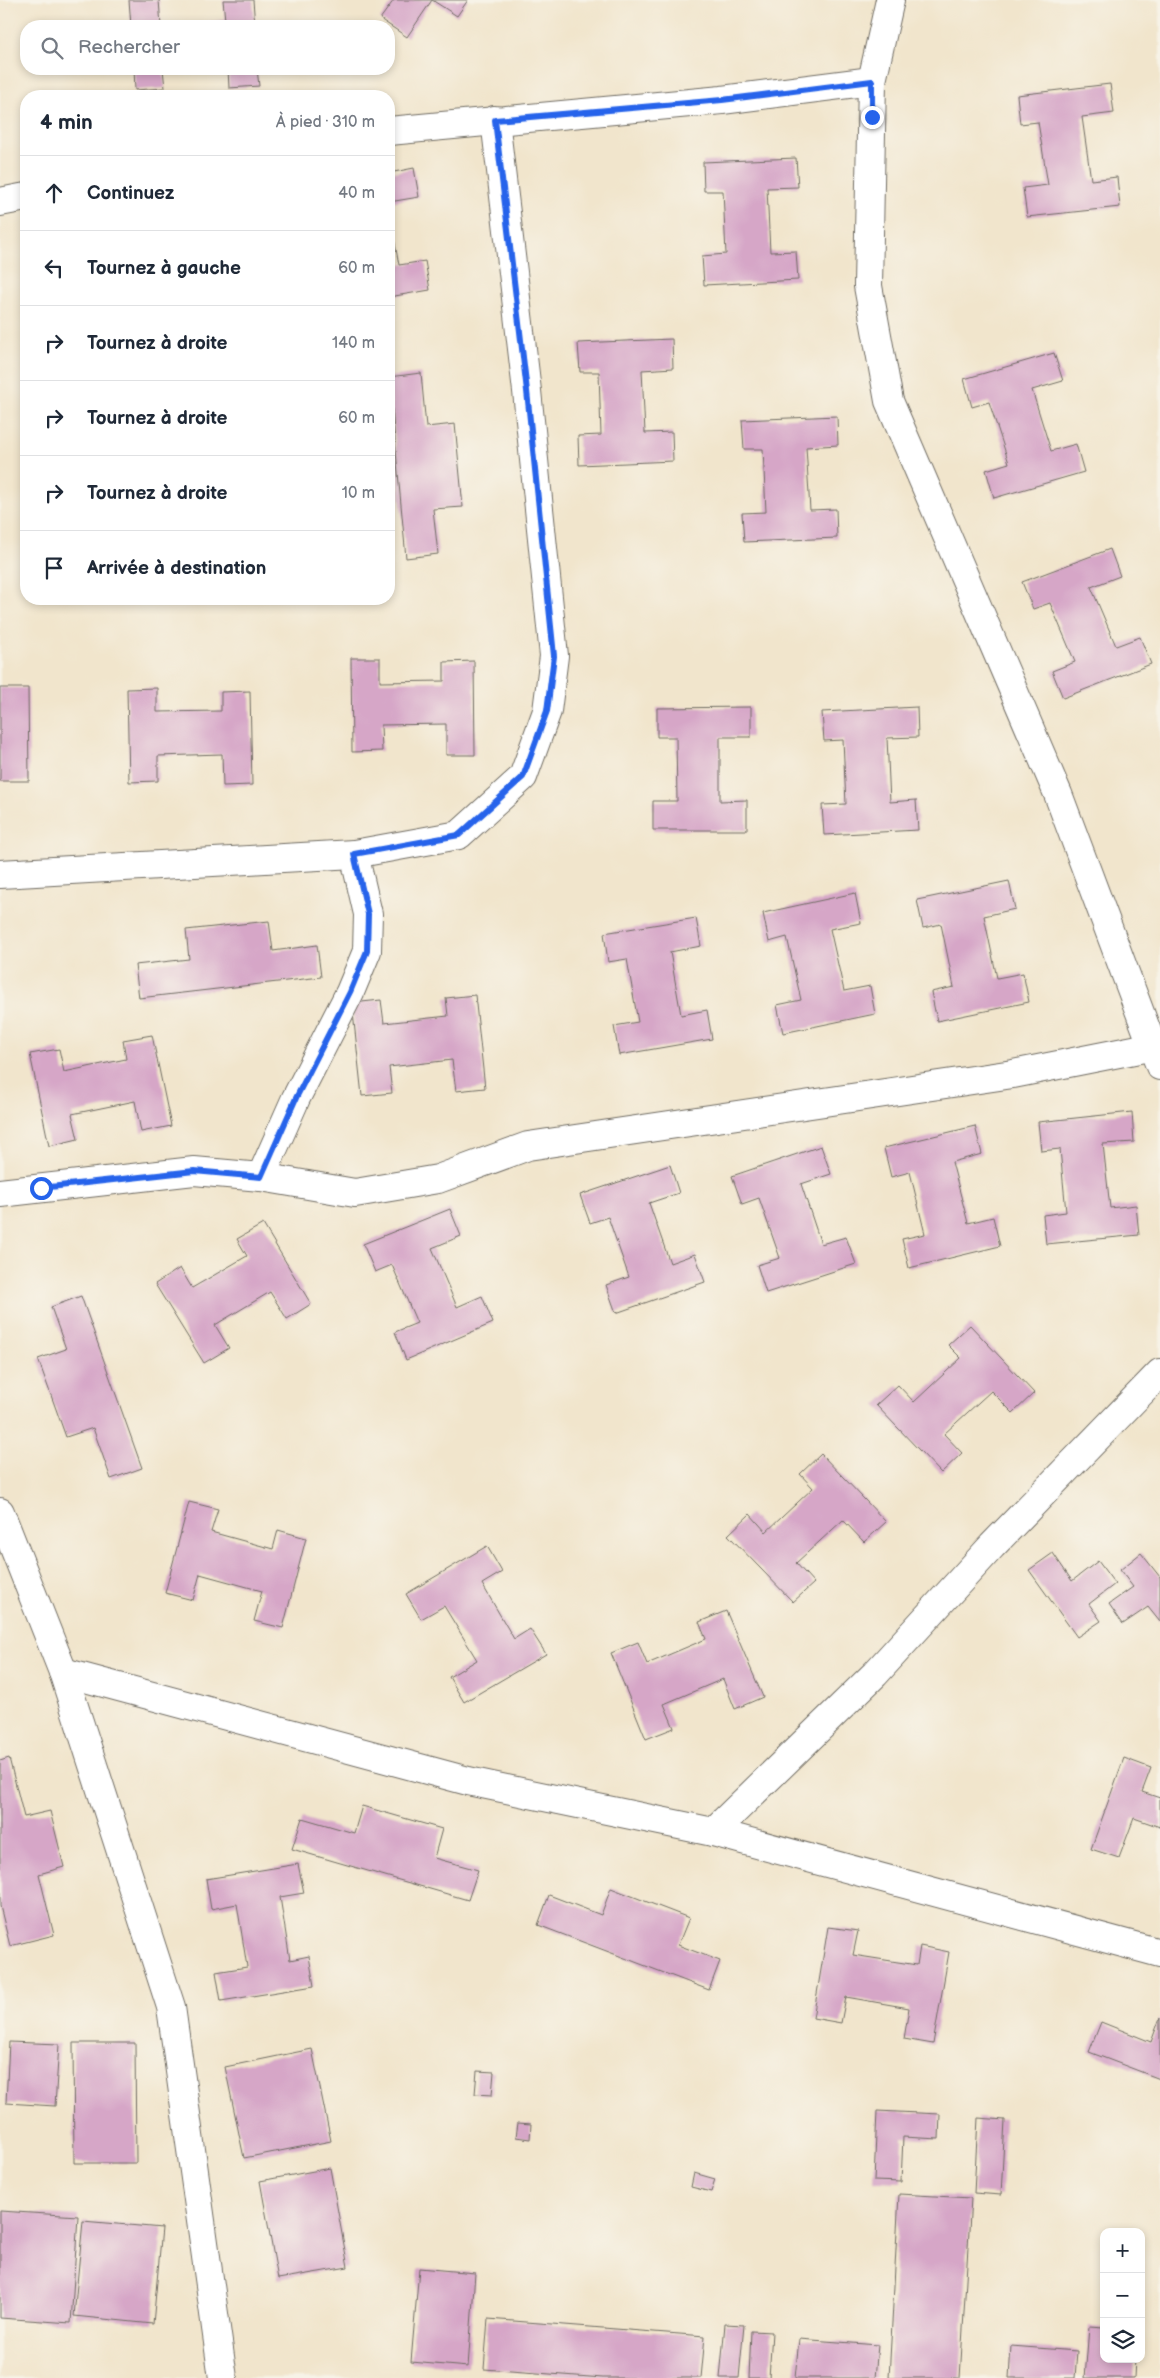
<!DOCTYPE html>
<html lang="fr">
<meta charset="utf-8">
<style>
:root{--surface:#fff;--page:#f6f6f7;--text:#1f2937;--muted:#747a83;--line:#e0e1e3}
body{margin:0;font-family:"Balsamiq Sans",sans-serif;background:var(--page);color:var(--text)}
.controls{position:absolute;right:15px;bottom:15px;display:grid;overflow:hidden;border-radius:10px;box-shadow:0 2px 8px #0003}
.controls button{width:45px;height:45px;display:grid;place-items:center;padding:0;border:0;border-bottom:1px solid var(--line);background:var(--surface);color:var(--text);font:25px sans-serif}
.stop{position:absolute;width:15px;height:15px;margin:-11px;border:4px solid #2563eb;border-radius:50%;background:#fff}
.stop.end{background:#2563eb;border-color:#fff;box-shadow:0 1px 5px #0008}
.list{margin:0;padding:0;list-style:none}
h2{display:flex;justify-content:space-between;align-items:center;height:65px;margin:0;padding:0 20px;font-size:21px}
h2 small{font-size:16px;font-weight:400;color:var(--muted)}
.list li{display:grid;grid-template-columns:32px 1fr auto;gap:15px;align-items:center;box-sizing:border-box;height:75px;padding:0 20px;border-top:1px solid var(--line)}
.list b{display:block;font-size:19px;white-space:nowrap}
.list em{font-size:16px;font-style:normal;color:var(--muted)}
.icon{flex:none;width:28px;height:28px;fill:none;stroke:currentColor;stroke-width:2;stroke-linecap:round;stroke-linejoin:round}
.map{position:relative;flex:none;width:1160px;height:2378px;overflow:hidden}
.search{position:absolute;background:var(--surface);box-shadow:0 2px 8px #0003;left:20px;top:20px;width:375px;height:55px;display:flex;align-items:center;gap:12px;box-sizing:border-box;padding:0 18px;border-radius:20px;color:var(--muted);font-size:19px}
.panel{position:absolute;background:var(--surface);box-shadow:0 2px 8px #0003;left:20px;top:90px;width:375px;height:515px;border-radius:20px}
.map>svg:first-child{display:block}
.building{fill:#d6a6c7}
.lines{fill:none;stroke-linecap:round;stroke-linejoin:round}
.street-casing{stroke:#706c63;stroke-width:30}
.street{stroke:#fff;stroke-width:28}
.route{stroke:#2563eb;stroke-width:6}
</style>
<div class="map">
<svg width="1160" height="2378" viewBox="0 0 1160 2378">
<rect width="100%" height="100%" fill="#f7f3e8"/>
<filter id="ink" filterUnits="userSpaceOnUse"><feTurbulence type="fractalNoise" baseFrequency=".02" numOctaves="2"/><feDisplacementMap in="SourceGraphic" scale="10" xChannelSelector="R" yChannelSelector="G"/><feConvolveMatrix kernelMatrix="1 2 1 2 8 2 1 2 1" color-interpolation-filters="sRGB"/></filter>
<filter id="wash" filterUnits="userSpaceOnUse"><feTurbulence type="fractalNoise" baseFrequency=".0096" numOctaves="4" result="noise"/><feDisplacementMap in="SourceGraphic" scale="20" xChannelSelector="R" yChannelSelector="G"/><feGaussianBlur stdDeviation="1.12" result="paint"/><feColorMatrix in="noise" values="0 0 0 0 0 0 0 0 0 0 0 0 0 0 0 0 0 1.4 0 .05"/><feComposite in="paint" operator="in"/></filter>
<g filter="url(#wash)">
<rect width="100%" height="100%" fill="#f1e5cc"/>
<g id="blocks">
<!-- building -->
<g class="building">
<polygon points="129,0 159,0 161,26 131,26"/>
<polygon points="223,0 253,0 255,26 169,26 225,20"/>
<polygon points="394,0 468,0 457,16 432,0 407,37 380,19"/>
<polygon points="134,69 163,69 165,88 135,90"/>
<polygon points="228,69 257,69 259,86 229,88"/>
<polygon points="1110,84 1114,113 1082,117 1091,180 1117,177 1120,207 1027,217 1023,188 1048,185 1038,122 1020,124 1017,95"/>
<polygon points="796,158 798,187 767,188 770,252 796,251 798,280 704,285 702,256 726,254 723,191 704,191 703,162"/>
<polygon points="414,168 419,197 389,202 389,173"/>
<polygon points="389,212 399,265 425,261 430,290 389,297"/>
<polygon points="672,339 673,368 642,370 645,433 672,432 673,461 579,465 578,436 601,435 599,372 580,372 578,343"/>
<polygon points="1054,353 1063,381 1032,390 1051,451 1076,444 1084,472 994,498 986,470 1009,463 989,402 972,407 964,379"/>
<polygon points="421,373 426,427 455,424 463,507 433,509 438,554 406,558 389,377"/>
<polygon points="837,416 838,445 806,447 810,510 836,509 837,538 744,542 742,513 766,512 763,449 744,449 742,420"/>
<polygon points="1110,549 1120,576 1091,587 1116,646 1140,637 1151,664 1063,698 1052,671 1075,662 1050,603 1033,609 1022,582"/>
<polygon points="351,658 380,658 380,682 444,681 444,662 474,661 475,755 446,755 446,724 381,725 382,751 352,752"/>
<polygon points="0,688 28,688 29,781 0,781"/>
<polygon points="157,688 157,712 221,711 221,692 250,691 252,785 223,786 222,754 158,756 158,781 129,782 127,689"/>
<polygon points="751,707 751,737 720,737 720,801 747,800 747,830 653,830 653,801 677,801 676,737 657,737 657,708"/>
<polygon points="917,707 918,737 887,738 890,802 916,800 918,830 824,835 822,805 846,804 843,740 824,741 822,712"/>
<polygon points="1009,881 1015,909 984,916 997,978 1023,973 1029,1002 937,1021 931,992 954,987 941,924 923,928 917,900"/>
<polygon points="855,893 861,923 830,929 844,991 870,986 875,1014 783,1033 777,1005 801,1000 787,937 769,942 763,913"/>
<polygon points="696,918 701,946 670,952 681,1015 707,1010 712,1039 619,1055 614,1026 638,1022 627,959 608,962 604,933"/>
<polygon points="269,921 273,951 317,945 321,977 139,998 135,965 189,959 186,930"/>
<polygon points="475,995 485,1088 456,1091 452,1060 389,1067 392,1093 362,1096 352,1003 381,1000 384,1023 448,1016 446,998"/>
<polygon points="152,1035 171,1126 141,1132 135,1101 72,1114 78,1139 49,1146 30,1054 59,1049 64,1072 126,1059 123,1040"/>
<polygon points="1132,1112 1134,1142 1103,1144 1110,1208 1136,1205 1139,1235 1046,1244 1043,1215 1066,1212 1060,1149 1041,1151 1038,1122"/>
<polygon points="975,1126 982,1154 952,1162 968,1223 993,1217 1000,1246 909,1268 902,1239 925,1234 910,1172 891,1177 884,1148"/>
<polygon points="821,1146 831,1174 801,1184 821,1244 846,1237 856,1264 766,1293 757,1265 780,1258 759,1198 742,1204 732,1176"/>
<polygon points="670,1165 679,1193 649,1203 670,1263 695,1254 705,1282 616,1313 606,1285 629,1277 608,1217 590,1223 580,1195"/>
<polygon points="450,1209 461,1236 432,1248 457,1307 482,1296 493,1323 406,1360 395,1332 417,1323 392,1265 375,1272 363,1244"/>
<polygon points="263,1224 311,1304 287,1319 270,1292 215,1325 229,1348 204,1363 155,1284 180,1268 192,1288 247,1256 237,1239"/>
<polygon points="81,1296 142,1468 111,1479 93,1428 66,1437 38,1359 66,1349 51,1307"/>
<polygon points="970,1325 1034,1393 1013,1413 991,1391 944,1434 962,1453 941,1473 876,1405 898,1385 914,1402 961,1358 948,1345"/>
<polygon points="821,1454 886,1522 864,1542 843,1520 796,1563 814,1583 793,1602 728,1535 750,1514 766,1532 813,1488 800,1474"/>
<polygon points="189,1502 218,1509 211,1532 273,1549 278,1530 306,1538 283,1628 254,1621 262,1591 200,1574 193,1600 165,1593"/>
<polygon points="487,1546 502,1572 482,1584 514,1639 530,1629 546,1654 464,1702 449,1677 477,1660 444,1606 421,1619 406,1594"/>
<polygon points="1053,1553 1072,1581 1098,1561 1115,1584 1089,1604 1101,1621 1077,1637 1029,1570"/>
<polygon points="1141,1553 1160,1577 1160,1622 1148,1607 1123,1624 1109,1604 1133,1587 1120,1570"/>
<polygon points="726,1611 763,1697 735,1709 723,1679 664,1704 674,1728 646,1739 611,1653 638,1642 647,1664 706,1639 699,1622"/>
<polygon points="9,1758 24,1817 50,1811 64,1867 39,1874 54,1935 10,1946 0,1906 0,1761"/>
<polygon points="1124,1758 1151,1768 1142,1792 1160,1798 1160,1827 1134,1818 1119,1858 1091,1849"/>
<polygon points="362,1806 442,1829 434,1858 478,1870 468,1900 292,1849 302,1818 354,1833"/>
<polygon points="298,1864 304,1893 280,1897 290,1960 309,1956 314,1986 221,2001 216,1972 247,1967 237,1904 211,1909 206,1879"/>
<polygon points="611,1888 689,1918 678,1945 720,1961 709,1990 538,1925 549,1895 601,1915"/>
<polygon points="828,1927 858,1931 853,1955 917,1965 920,1946 949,1952 933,2044 904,2039 909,2008 846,1997 841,2023 813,2018"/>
<polygon points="1160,2018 1160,2079 1089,2052 1101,2022 1151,2042"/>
<polygon points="9,2042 59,2044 55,2106 6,2103"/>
<polygon points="73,2043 135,2043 136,2163 74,2163"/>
<polygon points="312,2049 331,2141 244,2158 225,2067"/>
<polygon points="477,2071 494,2072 492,2095 475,2094"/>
<polygon points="877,2111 940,2114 939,2139 903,2137 901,2182 874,2181"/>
<polygon points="978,2118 1005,2120 1001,2195 974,2193"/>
<polygon points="518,2123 531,2124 530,2139 516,2137"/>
<polygon points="330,2168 348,2267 278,2279 260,2181"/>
<polygon points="694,2173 715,2179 711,2192 691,2187"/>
<polygon points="899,2194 971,2198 960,2378 889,2378"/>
<polygon points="0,2211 78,2216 71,2323 0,2318"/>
<polygon points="83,2221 162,2228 153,2324 74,2316"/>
<polygon points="419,2268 475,2273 468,2367 411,2362"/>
<polygon points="488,2319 705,2336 701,2378 603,2378 484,2369"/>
<polygon points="725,2324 744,2325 739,2378 720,2378"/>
<polygon points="1089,2327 1104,2328 1104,2359 1135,2359 1134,2378 1085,2378"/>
<polygon points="751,2331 772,2332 769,2378 749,2378"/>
<polygon points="799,2339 878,2345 875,2378 795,2378"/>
<polygon points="1011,2346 1077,2351 1075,2378 1009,2378"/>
</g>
</g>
</g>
<g filter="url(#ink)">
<use href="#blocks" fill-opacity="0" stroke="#706c63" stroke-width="1"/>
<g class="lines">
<defs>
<g id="street">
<polyline points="890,0 872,81 868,286 889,401 1058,794 1160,1066"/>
<polyline points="389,131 722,100 872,81"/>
<polyline points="0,202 26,197"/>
<polyline points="0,874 354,854 459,835 523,777 547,711 554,656 527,391 495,120"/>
<polyline points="261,1177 296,1098 350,992 367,951 368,914 354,854"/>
<polyline points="0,1193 194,1171 261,1177 355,1193 438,1179 528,1146 1013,1074 1154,1046"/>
<polyline points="0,1512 63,1672 171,2007 223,2378"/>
<polyline points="63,1672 468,1781 713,1832 1160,1953"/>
<polyline points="713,1832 875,1674 992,1546 1160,1373"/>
</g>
</defs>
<!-- street casing -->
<use href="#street" class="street-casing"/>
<!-- street -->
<use href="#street" class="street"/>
</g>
</g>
<g class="lines" filter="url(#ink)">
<!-- route -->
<polyline class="route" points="41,1188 194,1171 261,1177 296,1098 350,992 367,951 368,914 354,854 459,835 523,777 547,711 554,656 527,391 495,120 722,100 872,81 872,117"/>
</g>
</svg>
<div class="controls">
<button>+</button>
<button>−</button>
<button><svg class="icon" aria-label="layers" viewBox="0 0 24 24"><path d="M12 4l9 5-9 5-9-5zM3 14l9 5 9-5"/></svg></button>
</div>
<div class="stop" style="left:41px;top:1188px"></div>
<div class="stop end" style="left:872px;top:117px"></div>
<div class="search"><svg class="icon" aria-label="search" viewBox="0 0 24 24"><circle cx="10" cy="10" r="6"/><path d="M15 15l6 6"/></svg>Rechercher</div>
<section class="panel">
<h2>4 min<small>À pied · 310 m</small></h2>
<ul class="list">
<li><svg class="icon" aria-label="ahead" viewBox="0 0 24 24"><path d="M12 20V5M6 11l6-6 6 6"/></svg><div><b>Continuez</b></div><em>40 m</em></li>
<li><svg class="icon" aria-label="left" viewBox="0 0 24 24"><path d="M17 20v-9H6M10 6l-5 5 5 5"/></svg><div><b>Tournez à gauche</b></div><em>60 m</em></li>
<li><svg class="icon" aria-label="right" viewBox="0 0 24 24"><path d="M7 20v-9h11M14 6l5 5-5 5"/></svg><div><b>Tournez à droite</b></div><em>140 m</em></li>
<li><svg class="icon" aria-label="right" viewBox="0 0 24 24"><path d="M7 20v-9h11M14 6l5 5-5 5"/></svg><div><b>Tournez à droite</b></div><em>60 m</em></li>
<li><svg class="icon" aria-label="right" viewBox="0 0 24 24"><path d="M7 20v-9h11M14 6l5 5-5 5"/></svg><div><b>Tournez à droite</b></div><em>10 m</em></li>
<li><svg class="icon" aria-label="arrive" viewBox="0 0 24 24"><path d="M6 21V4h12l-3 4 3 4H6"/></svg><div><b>Arrivée à destination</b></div></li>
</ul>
</section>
</div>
